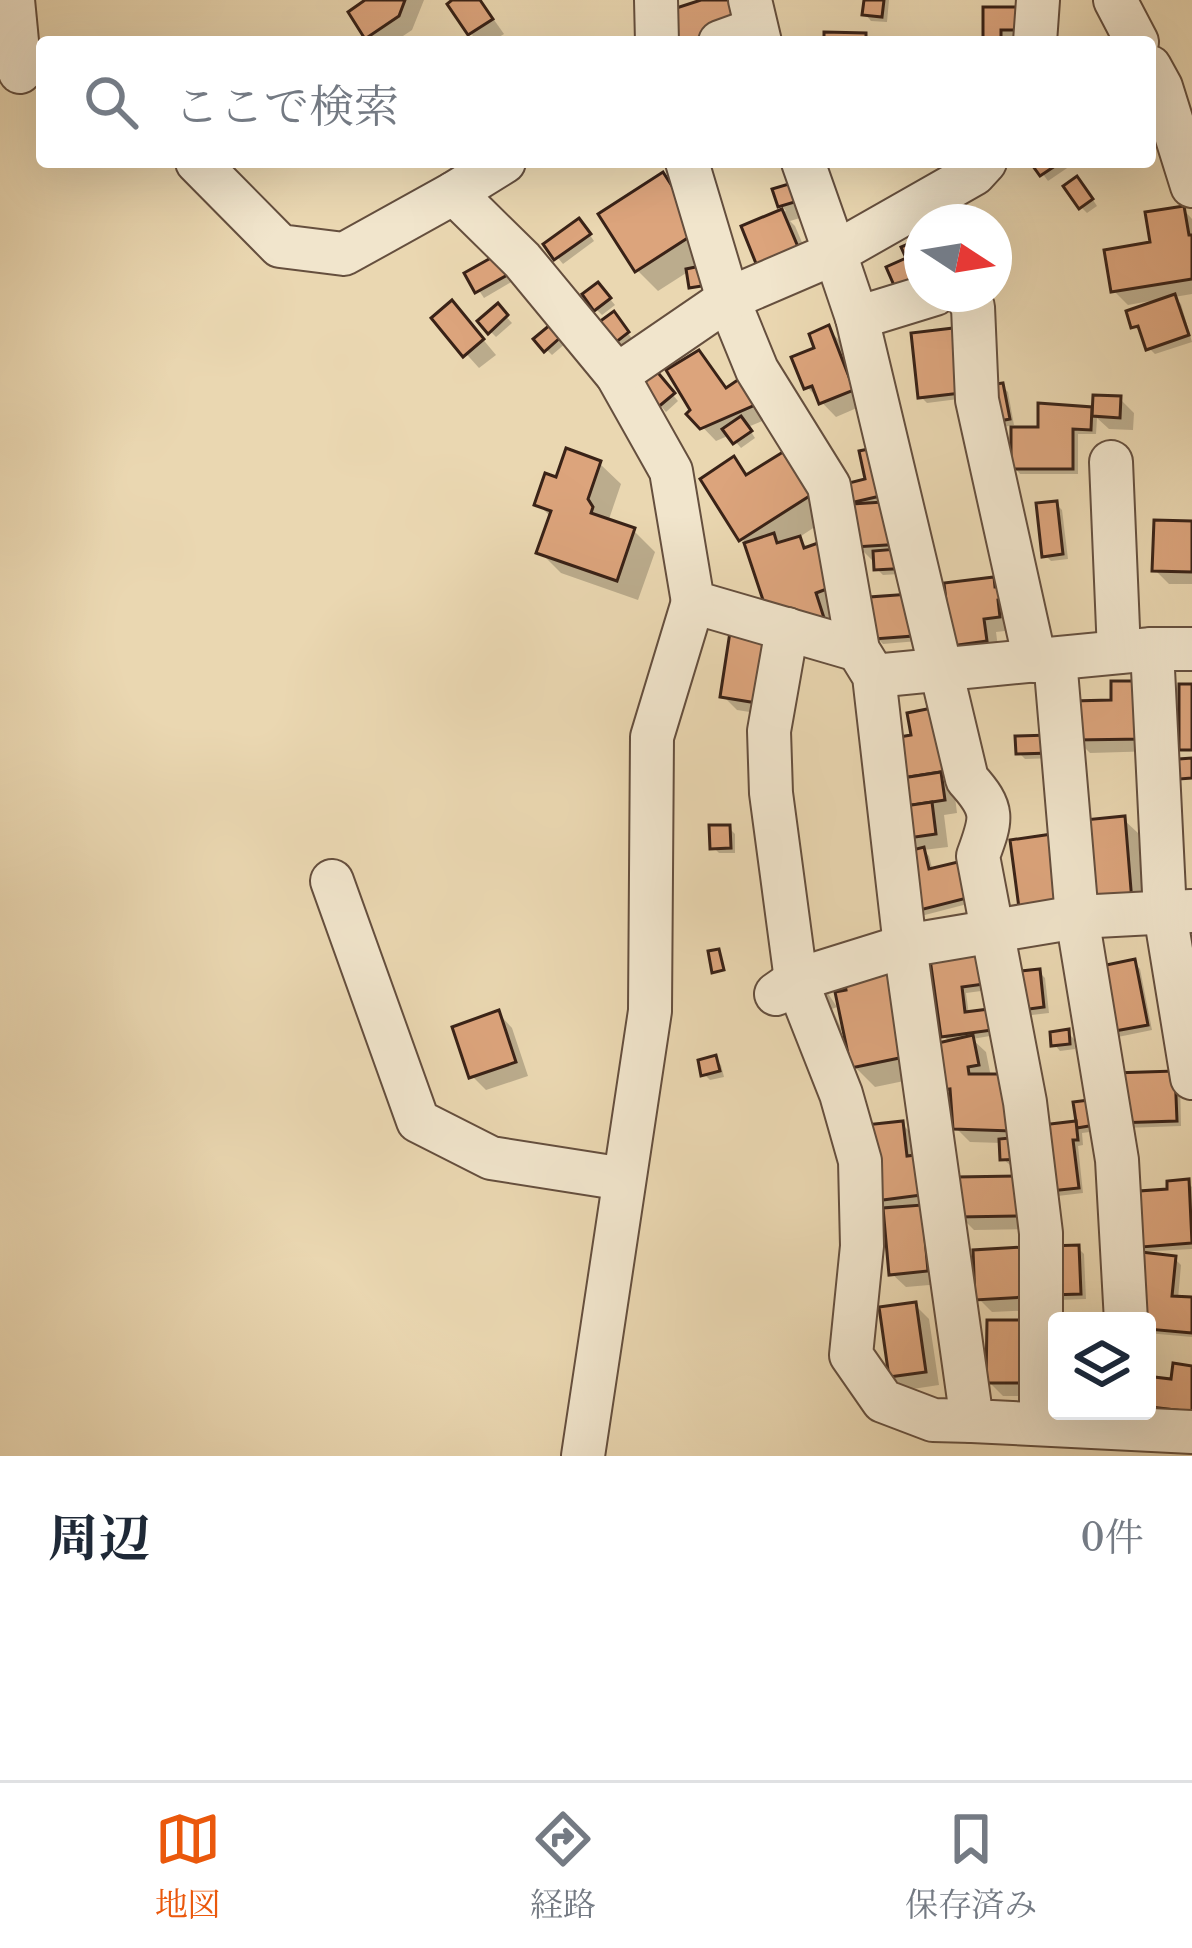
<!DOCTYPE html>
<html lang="ja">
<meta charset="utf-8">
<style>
:root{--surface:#fff;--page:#f6f6f7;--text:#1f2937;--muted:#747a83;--line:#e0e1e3;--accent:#ea580c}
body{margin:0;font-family:"Libre Caslon Text","Noto Serif JP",serif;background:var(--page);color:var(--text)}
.controls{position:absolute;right:36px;bottom:36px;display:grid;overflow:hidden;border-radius:12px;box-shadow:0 12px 48px #0002}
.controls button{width:108px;height:108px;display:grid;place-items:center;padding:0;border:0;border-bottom:3px solid var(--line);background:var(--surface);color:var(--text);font:60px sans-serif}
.compass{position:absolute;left:904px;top:204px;width:108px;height:108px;border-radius:50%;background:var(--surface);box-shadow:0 12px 48px #0002;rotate:102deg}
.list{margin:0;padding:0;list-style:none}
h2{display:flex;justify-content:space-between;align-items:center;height:156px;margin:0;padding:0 48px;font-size:51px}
h2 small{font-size:39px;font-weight:400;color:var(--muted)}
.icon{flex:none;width:66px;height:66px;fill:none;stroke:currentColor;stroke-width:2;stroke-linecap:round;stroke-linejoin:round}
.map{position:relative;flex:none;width:1192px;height:1456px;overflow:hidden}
.search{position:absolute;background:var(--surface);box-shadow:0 12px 48px #0002;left:36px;right:36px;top:36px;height:132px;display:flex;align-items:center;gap:30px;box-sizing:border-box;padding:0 42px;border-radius:12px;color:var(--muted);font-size:45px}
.sheet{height:324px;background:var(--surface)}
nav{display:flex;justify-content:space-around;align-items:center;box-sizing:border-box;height:168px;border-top:3px solid var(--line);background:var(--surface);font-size:33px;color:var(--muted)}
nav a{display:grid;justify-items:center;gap:6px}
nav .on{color:var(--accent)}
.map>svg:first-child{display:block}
.shadow{fill:#0003}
.building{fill:#dca47c;stroke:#392217;stroke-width:3}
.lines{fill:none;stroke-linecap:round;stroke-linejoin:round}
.minor-casing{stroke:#654f3e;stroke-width:46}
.minor{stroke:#f1e5cc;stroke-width:42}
</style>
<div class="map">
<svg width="1192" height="1456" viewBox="0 0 1192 1456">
<rect width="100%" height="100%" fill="#ead7b1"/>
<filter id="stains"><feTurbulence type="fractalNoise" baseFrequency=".00167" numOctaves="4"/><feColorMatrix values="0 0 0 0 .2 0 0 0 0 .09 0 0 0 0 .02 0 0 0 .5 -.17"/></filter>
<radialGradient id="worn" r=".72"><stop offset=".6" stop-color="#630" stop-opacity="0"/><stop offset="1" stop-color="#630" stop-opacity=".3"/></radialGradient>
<!-- shadow -->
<g class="shadow">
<polygon points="370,0 424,0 412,30 394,42 373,42 368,37"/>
<polygon points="458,0 480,0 504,34 491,42 479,42 470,33"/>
<polygon points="867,0 889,0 887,22 871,21 865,14"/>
<polygon points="986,10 1039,42 986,42"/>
<polygon points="1034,162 1076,162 1048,181"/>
<polygon points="662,175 683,196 719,252 658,291 637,270"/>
<polygon points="1083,185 1097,206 1087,213 1081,207"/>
<polygon points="776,191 820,212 790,221 795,226 813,268 745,228 786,211 781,205"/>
<polygon points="1183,209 1192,219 1192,294 1174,297 1181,304 1192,342 1155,354 1149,348 1143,331 1140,332 1134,326 1156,304 1156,300 1128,305 1114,291"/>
<polygon points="585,228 594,241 563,264 547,245"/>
<polygon points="503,264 513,281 484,298 468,274"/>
<polygon points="604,292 615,305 602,315 596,309"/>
<polygon points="497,307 512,323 496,337 481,322"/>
<polygon points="465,318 496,355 479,368 435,319"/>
<polygon points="619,321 633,340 623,347 617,341"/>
<polygon points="551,328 566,343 552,355 537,340"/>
<polygon points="828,329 842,343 866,404 836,417 807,387 818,349"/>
<polygon points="961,330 974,397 927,403 920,396"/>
<polygon points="699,354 729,390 776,415 748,427 755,438 741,448 730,435 716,441 690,414"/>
<polygon points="653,372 678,401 666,412 641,383"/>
<polygon points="1002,386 1008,392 1014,425 998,428"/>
<polygon points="1120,399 1134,413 1133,430 1109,429 1097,418 1096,434 1078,434 1078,474 1020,474 1014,467 1014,425 1015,430 1041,430 1041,406 1095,410"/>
<polygon points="863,453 915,573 883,575 877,569 876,559 872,560 858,546 845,487 869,482"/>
<polygon points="783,455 830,517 798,538 810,550 817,547 844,640 742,539 734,460 750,476"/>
<polygon points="599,463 621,484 608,522 634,531 655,552 638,600 561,573 540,552 552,518 538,504 557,481"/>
<polygon points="1056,504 1062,510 1068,559 1051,561 1045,555"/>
<polygon points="1192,524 1192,584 1169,584 1155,570"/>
<polygon points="993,580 1006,593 1013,630 996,632 999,655 968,658 954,645"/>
<polygon points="915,603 918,641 883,644 877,638"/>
<polygon points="733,635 776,716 737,710 723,696"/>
<polygon points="1075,704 1157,751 1090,753 1076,739"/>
<polygon points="1018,739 1057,758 1025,759 1019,753"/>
<polygon points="886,743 957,775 942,778 954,789 957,813 944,815 948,847 923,850 929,856 933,872 975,902 921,916"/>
<polygon points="1124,820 1138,833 1144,915 1108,918"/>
<polygon points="729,828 735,834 735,853 719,853 713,847"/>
<polygon points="979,955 989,990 966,993 969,1015 988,1012 996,1035 972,1039 986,1052 991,1077 1028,1164 1010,1165 1003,1159 1002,1143 970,1142 956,1128 951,1103 928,1076 875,1087 854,1066 848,1040 841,1043 838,1039 858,1029 923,1050 951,1043 943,1036 933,961"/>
<polygon points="1134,963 1140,969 1152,1030 1113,1038"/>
<polygon points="1039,972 1045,978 1049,1013 1023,1016"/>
<polygon points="827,992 837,1007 832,1009 842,1030 834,1035 816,998"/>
<polygon points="499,1014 512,1028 528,1076 486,1090 472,1076"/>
<polygon points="1068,1033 1074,1039 1075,1049 1060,1051 1054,1044"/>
<polygon points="715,1059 721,1065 724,1077 710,1080 704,1074"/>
<polygon points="1180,1080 1181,1126 1124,1128"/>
<polygon points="1077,1104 1105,1130 1082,1133 1083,1145 1078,1146 1083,1193 1049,1197 1036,1128 1079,1123"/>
<polygon points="902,1124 916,1138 941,1284 906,1287 892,1274 886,1208 878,1199"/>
<polygon points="1022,1179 1036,1229 974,1230 960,1216"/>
<polygon points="1188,1183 1192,1187 1192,1249 1138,1252 1170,1192"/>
<polygon points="1078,1248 1084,1254 1086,1299 1059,1300"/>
<polygon points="1022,1250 1038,1310 992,1312 978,1298"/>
<polygon points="1175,1259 1181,1265 1178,1299 1192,1300 1192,1337 1147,1333 1147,1321 1138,1321"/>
<polygon points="915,1305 929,1319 939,1385 906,1390 892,1376"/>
<polygon points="990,1323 1037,1396 1003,1396 989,1382"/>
</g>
<!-- building -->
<g class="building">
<polygon points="365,0 405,0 399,16 365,39 348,12"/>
<polygon points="452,0 480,0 493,19 468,35 447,4"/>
<polygon points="701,0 735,0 742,28 692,42 675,42 667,11"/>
<polygon points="864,0 884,0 882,17 862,15"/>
<polygon points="983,7 1027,7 1026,30 1001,30 1001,42 983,42"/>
<polygon points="824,32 866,33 866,42 824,42"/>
<polygon points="1030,162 1061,162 1040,176"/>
<polygon points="663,172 700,230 635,272 598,214"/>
<polygon points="1077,176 1093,199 1079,209 1063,186"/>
<polygon points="802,180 808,198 778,207 772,189"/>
<polygon points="1184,206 1189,235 1192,235 1192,279 1111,292 1104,250 1150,242 1145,212"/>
<polygon points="782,209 801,254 759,271 741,226"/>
<polygon points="579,218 591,234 554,260 543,244"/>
<polygon points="920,239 922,245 922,290 900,299 886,267 906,258 901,247"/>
<polygon points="498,254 509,274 475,293 464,273"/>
<polygon points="705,265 708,285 689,288 686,269"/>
<polygon points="598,282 611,298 594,311 582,294"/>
<polygon points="1175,294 1189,335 1146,350 1138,326 1131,328 1126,311"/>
<polygon points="452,300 484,339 463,357 431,318"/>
<polygon points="498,303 508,315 488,334 477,321"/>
<polygon points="614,311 629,332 615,343 599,322"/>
<polygon points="551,324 562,336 544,352 533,339"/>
<polygon points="829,325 854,390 819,404 812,386 804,389 791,357 814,348 809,334"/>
<polygon points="962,327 970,392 918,398 911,333"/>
<polygon points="699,350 726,388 751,371 764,401 700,429 686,414 690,410 666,370"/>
<polygon points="654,368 675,393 657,408 636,382"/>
<polygon points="1003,383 1010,419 989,423 983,386"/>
<polygon points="1093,395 1121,396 1120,418 1092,416"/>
<polygon points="1038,403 1092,407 1091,430 1073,429 1073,469 1011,469 1011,427 1038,427"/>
<polygon points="741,416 752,431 733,444 722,429"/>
<polygon points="883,446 893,493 846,504 841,485 865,479 859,451"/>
<polygon points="566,448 601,461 588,499 593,507 591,513 635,528 617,581 536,553 551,511 534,505 545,473 556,477"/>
<polygon points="783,452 811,495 739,541 700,479 734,456 746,475"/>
<polygon points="899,501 902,544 855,547 852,504"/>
<polygon points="1057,501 1063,554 1042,557 1036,503"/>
<polygon points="1154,520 1192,521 1192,572 1152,571"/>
<polygon points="774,533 777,543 800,536 804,548 818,543 832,587 816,593 825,621 766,609 744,543"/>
<polygon points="909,548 911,568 874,570 873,551"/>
<polygon points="994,577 995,587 1002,587 1003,599 998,600 1000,617 984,619 987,641 951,646 944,583"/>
<polygon points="910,594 913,636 874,639 870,597"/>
<polygon points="730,632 774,639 763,704 720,697"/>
<polygon points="1111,681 1143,681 1144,739 1073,740 1072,701 1111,700"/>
<rect x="1179" y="684" width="13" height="66"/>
<polygon points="942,706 953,770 896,779 882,740 911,735 907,713"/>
<polygon points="1051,735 1052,753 1016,754 1015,736"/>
<polygon points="1192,758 1192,778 1167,780 1166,760"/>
<polygon points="941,772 945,800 900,807 896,779"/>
<polygon points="932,802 936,834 894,840 891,808"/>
<polygon points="1125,816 1132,902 1091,906 1084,820"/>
<polygon points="709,825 730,825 731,848 710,849"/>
<polygon points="1052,834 1062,902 1019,908 1010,840"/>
<polygon points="924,847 929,869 962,861 971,897 912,912 897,854"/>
<polygon points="719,949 724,970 712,973 708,951"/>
<polygon points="980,951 984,984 962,987 965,1012 989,1009 992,1030 941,1037 930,959"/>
<polygon points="1135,959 1148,1025 1104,1033 1092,968"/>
<polygon points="1040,969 1044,1007 1014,1011 1010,972"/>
<polygon points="891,971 909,1056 851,1068 835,992 846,990 843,973"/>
<polygon points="499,1010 516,1062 469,1078 452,1027"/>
<polygon points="1069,1029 1070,1044 1051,1046 1050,1032"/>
<polygon points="973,1035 979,1065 968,1067 969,1074 1011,1074 1012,1131 953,1129 950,1089 934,1091 925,1046"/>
<polygon points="716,1055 720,1071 701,1076 698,1060"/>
<polygon points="1175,1071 1177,1121 1115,1123 1113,1073"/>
<polygon points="1097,1099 1101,1124 1077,1128 1073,1102"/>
<polygon points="903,1121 907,1156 924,1154 929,1194 875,1201 865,1125"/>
<polygon points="1076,1121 1078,1140 1073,1140 1079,1188 1040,1192 1033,1126"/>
<polygon points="1022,1137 1024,1159 1000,1160 999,1139"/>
<polygon points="1023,1176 1023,1216 957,1217 956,1177"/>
<polygon points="1189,1179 1192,1243 1129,1248 1125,1192 1167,1189 1167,1181"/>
<polygon points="922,1205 928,1271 889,1275 883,1208"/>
<polygon points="1079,1245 1081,1294 1050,1295 1048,1246"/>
<polygon points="1023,1247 1025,1297 975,1300 973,1250"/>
<polygon points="1141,1252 1176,1256 1172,1296 1192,1297 1192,1333 1147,1329 1147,1321 1135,1321"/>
<polygon points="916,1302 926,1372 889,1377 879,1307"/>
<polygon points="987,1320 1025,1320 1025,1383 986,1383"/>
<polygon points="1173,1363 1192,1366 1192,1412 1151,1407 1154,1377 1171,1379"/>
</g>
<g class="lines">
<defs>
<g id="minor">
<polyline points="13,0 20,72"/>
<polyline points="656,0 657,42"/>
<polyline points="750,0 760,42"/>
<polyline points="1115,0 1137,42"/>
<polyline points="720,42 756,29"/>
<polyline points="1035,42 1038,0"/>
<polyline points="1150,67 1161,87 1192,186"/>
<polyline points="197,162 280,246 344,254 454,193 522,260 617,375 671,471 693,602 858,650"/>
<polyline points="687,162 728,299 757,370 829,486 858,650 874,676 905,946 972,1421 1192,1432"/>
<polyline points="454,193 504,162"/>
<polyline points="935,294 857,318 835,253 974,174 985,162"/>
<polyline points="965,294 973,307 977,400 1035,661"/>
<path d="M 857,318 L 967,779 C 995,810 992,818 978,856 L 1025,1102 L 1041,1233 L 1041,1424"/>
<polyline points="617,375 728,299 835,253 803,162"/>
<polyline points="1111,462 1119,652"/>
<polyline points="787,629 769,731 771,793 796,980 841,1094 860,1161 862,1246 851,1355 883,1401 933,1420 972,1421"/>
<polyline points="1152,649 1165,913 1192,1078"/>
<polyline points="1055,659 1077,917 1117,1160 1126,1321"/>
<polyline points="874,676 1152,649 1192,649"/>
<polyline points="332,881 418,1121 491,1158 624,1179"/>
<polyline points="776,994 796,980 905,946 1077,917 1191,911"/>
<polyline points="583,1456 650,1011 652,737 693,602"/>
</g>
</defs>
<!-- minor casing -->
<use href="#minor" class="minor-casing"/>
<!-- minor -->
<use href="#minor" class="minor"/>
</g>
<rect width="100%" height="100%" filter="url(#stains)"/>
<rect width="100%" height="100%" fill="url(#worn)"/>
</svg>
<div class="controls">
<button><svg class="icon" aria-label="layers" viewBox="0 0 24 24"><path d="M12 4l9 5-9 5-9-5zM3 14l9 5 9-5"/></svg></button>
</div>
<svg class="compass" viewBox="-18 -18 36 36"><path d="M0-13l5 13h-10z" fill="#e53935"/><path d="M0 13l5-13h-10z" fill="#747a83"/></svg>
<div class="search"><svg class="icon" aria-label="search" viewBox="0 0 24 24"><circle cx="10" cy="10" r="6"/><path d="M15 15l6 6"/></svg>ここで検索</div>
</div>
<section class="sheet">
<h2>周辺<small>0件</small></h2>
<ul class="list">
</ul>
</section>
<nav>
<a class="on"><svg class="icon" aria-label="map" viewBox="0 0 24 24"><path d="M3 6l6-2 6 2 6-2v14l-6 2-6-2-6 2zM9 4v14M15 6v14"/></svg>地図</a>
<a><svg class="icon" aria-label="directions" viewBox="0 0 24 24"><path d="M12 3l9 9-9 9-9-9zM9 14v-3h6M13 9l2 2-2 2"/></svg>経路</a>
<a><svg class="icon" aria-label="saved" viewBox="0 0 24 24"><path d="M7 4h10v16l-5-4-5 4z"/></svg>保存済み</a>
</nav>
